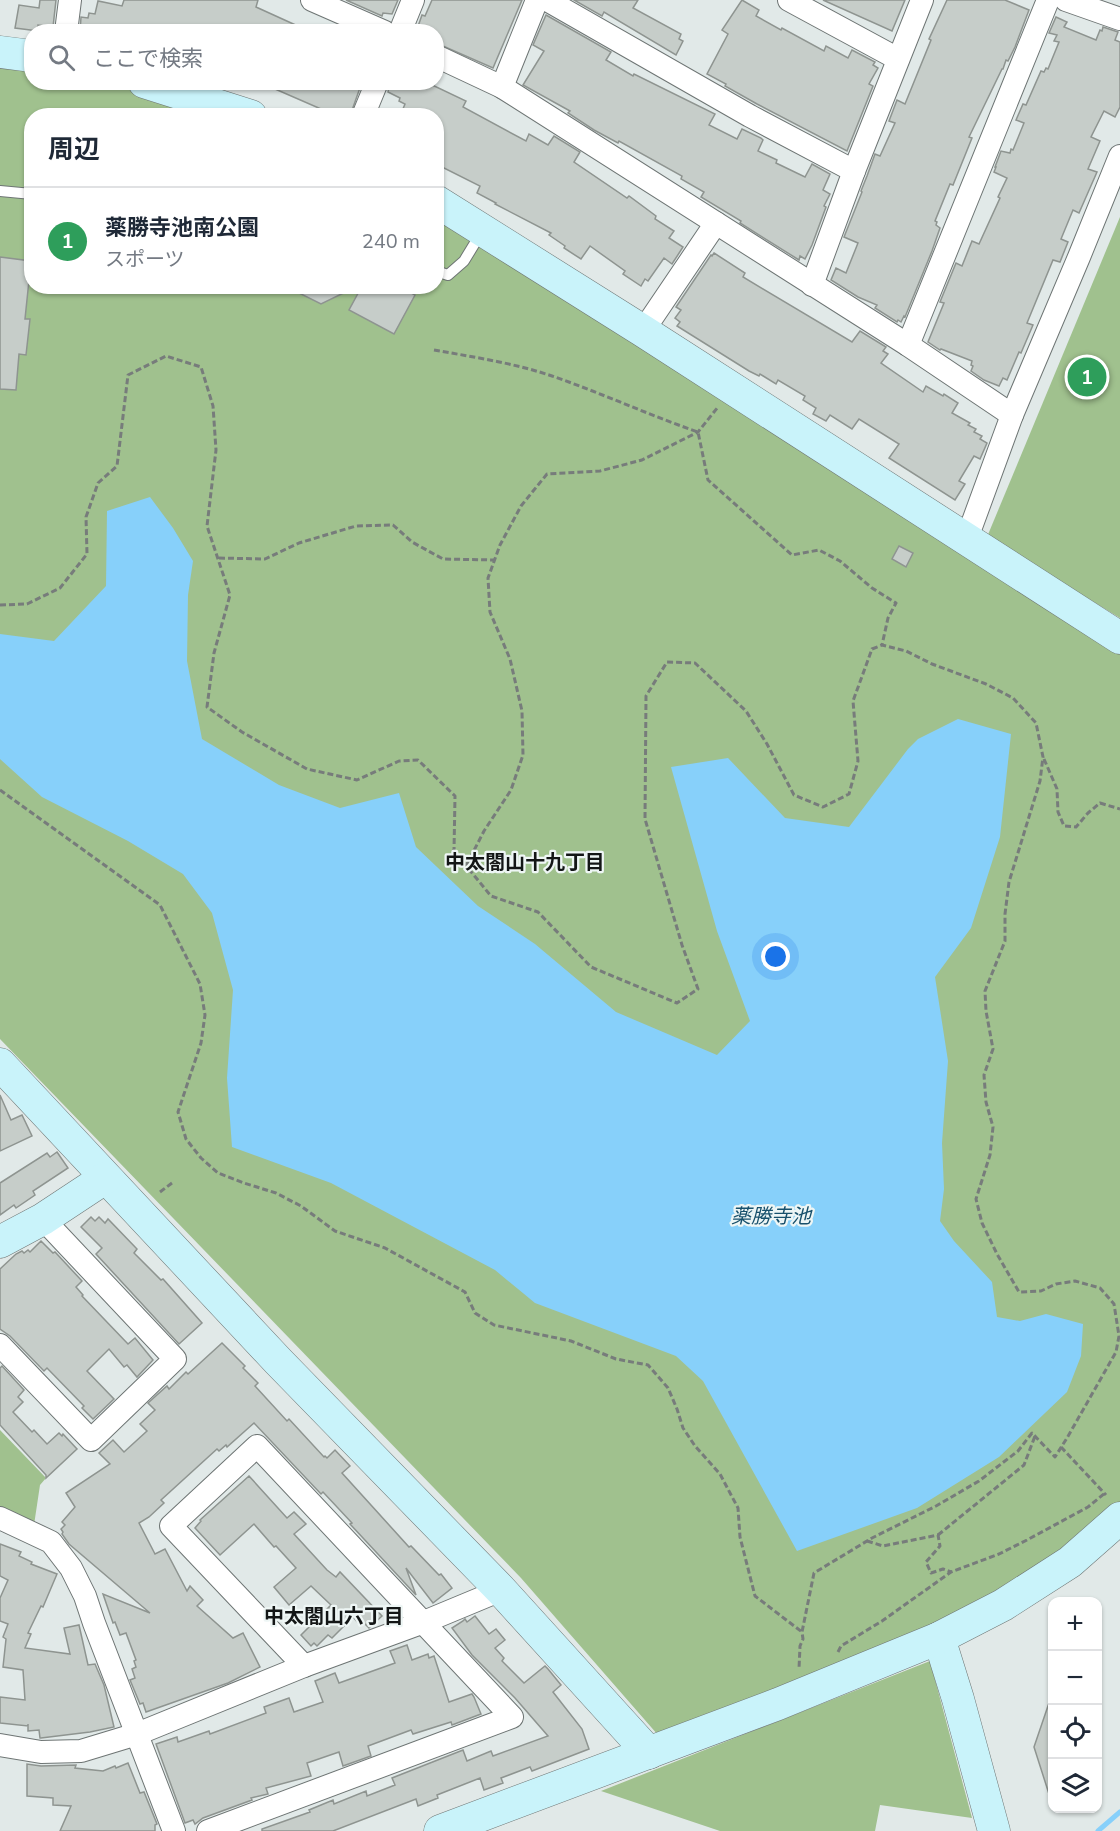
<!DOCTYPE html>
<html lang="ja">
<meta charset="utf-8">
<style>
:root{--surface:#fff;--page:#f2f2f3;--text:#1f2937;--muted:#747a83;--line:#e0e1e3;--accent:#854804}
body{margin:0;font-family:"Nunito Sans","Noto Sans JP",sans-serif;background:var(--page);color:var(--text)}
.controls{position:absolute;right:18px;bottom:18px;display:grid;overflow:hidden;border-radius:12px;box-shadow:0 2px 4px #0004}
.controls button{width:54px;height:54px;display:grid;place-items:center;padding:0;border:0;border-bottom:2px solid var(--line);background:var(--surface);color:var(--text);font:30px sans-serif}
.you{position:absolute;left:776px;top:957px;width:21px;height:21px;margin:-15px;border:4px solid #fff;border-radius:50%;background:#1a73e8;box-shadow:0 0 0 9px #1a73e833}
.badge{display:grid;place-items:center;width:39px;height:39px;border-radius:50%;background:var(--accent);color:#fff;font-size:20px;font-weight:700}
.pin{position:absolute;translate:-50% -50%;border:3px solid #fff;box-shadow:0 2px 6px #0006}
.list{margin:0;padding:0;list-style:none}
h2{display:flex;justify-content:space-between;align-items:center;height:78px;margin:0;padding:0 24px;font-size:26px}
h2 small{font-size:20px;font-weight:400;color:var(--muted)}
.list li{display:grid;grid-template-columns:39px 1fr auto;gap:18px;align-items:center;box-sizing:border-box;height:108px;padding:0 24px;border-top:2px solid var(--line)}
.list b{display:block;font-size:22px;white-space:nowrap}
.list p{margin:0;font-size:20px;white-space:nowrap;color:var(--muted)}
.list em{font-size:20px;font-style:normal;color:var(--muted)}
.icon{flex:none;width:33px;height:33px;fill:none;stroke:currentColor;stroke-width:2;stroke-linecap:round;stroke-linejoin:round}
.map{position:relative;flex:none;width:1120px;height:1831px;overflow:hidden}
.search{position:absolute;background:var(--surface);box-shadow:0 2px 4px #0004;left:24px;top:24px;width:420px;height:66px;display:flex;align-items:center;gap:15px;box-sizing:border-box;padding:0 21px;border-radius:24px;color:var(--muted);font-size:22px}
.panel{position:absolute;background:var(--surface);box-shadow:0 2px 4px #0004;left:24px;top:108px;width:420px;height:186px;border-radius:24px}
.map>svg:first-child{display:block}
.green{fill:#a0c18e}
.water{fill:#87d0fa}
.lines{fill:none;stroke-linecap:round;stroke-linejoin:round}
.stream{stroke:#87d0fa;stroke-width:5}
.building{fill:#c6cdc9;stroke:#8e9490;stroke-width:1.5}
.lane-casing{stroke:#6e7574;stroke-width:12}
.street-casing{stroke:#6e7574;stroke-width:24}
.secondary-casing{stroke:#6e7574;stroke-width:33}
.path{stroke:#777c7b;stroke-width:3;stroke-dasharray:6 3;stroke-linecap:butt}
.lane{stroke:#fff;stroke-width:10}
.street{stroke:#fff;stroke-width:22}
.secondary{stroke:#c9f3fa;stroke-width:32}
.labels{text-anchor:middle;stroke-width:4.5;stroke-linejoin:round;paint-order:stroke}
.neighbourhood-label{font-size:20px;font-weight:bold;fill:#131616;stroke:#eef6f5}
.water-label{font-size:20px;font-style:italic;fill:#17506c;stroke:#eef6f5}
</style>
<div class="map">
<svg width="1120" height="1831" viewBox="0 0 1120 1831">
<rect width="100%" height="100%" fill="#e1e9e8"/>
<!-- green -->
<g class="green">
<polygon points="0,52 31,56 32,82 147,83 257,115 32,116 32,286 436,286 437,199 1120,637 1120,1509 1070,1552 944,1626 658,1735 521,1578 0,1039"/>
<polygon points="1120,217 1120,618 987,537"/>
<polygon points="0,1430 46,1478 40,1485 34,1525 0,1511"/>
<polygon points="930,1661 972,1818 880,1805 875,1831 720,1831 601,1791"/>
</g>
<!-- water -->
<polygon class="water" points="150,497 173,528 193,561 188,595 187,661 202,739 279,785 340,808 399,793 416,847 478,906 535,944 616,1012 717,1055 750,1021 717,931 671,767 728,758 785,818 849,827 908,749 918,739 958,719 1011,734 1000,837 971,928 935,977 948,1061 942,1143 944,1189 940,1221 954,1241 992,1282 997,1317 1020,1321 1046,1314 1083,1324 1081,1356 1067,1392 999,1457 917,1508 797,1551 703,1381 676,1356 535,1303 495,1270 331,1183 232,1147 227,1078 233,990 212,913 183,874 128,841 42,797 0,759 0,634 54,641 106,586 107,511"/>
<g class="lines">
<!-- stream -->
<polyline class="stream" points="1098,1831 1120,1812"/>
</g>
<!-- building -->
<g class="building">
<polygon points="40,0 56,0 53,27 38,25 38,31 15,28 19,5 39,8"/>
<polygon points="124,0 258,0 256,7 311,32 80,32 81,17 88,18 89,13 95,14 98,1 122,6"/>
<polygon points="346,0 398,0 392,14 383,13 382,16"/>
<polygon points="432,0 522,0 493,68 436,43 436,32 416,32 422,15 425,16"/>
<polygon points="574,0 638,0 633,8 681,34 679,39 683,41 676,55 604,12 602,16"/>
<polygon points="742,0 759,10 756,16 781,30 782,28 824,51 826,46 848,58 852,50 875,62 873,65 878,68 869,84 873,86 847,151 757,104 725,86 726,84 707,74 728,34 722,30"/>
<polygon points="823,0 905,0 892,31"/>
<polygon points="947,0 1005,0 1029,10 1015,47 1008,61 1006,60 1003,69 1002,69 969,137 972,138 953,185 950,184 935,221 937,222 936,225 940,228 932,251 905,317 904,316 901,322 898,320 897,322 875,308 877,305 858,297 831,280 836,268 846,273 858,243 844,237 862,192 861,191 867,176 875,154 880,156 895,123 889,121 897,100 905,104 931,40 929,39"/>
<polygon points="546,15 611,52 606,60 633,76 634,74 715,114 709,125 737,139 742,129 761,138 763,140 758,151 777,160 776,163 805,177 812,164 830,174 823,190 830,194 824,206 826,207 812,245 805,259 800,256 799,260 740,223 741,221 701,197 704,192 681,179 682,176 619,141 618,143 594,130 568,113 570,111 523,85 544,51 533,45"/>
<polygon points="1056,17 1067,22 1064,27 1096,40 1100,30 1102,31 1103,27 1118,32 1115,40 1120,42 1120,107 1115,117 1104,111 1091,137 1100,141 1088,169 1097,172 1079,213 1073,210 1061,239 1068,242 1060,262 1053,260 1027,323 1033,325 1021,353 1019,352 1007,380 1003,378 999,386 984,380 971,371 973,366 971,365 972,361 941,349 940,350 928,342 944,303 940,302 956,263 962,266 972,241 979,244 1000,198 998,197 1007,178 994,172 996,167 995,167 1001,151 1010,153 1011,149 1013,150 1024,123 1016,120 1023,104 1026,105 1041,71 1044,72 1046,68 1048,69 1059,42 1054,41 1057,35 1049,33"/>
<polygon points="259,82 362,82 350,116 337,116"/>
<polygon points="390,82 426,82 466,101 463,107 526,141 529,134 548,145 554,136 580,152 574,162 627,198 629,196 656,216 655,219 674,231 669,238 683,247 672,264 664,258 648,281 645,279 641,286 623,274 625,271 590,246 581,259 564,248 565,246 549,235 551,233 495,204 496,203 477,193 480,186 436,164 436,116 400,116 405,104 399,101 400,98 388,92"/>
<polygon points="714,253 745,273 743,277 852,342 860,331 886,347 883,351 888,354 881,363 923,392 926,386 943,396 944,394 958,403 952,413 970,423 968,425 976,429 974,432 982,436 980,439 987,443 980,459 974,456 959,481 965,484 955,500 889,458 899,444 859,419 852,429 830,415 826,421 813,414 816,408 803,400 805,396 778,380 776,384 760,374 759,376 749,371 677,326 680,322 675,318 681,310 676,307 711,255 712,256"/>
<polygon points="0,257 31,261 25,319 30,319 26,355 19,354 16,390 0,389"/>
<polygon points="285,286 358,286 321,304"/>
<polygon points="362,286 399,286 415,295 394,334 349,310"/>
<polygon points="899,546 913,553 906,567 892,559"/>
<polygon points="0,1095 11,1120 22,1115 32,1136 0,1151"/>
<polygon points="57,1152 68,1168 33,1191 35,1195 16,1208 14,1205 0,1215 0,1183 47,1153 50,1157"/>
<polygon points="91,1217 95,1221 99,1217 105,1223 108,1219 137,1249 134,1253 161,1280 163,1279 202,1323 179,1344 96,1254 102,1248 81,1227"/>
<polygon points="41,1241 53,1253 55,1252 82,1281 76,1287 83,1295 82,1296 128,1344 135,1338 153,1360 137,1377 127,1365 124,1367 109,1349 87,1371 114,1399 93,1419 82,1408 84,1406 47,1368 44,1371 10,1336 0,1329 0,1269 16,1254 22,1251 24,1253 28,1250 30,1252"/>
<polygon points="222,1343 245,1366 243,1368 258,1383 255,1386 287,1421 289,1419 324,1457 325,1456 327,1458 335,1450 350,1466 342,1473 409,1547 411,1546 439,1575 441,1574 452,1588 433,1603 406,1568 416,1595 350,1524 352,1523 323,1492 321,1494 254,1423 227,1447 226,1445 219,1451 217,1449 161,1500 164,1503 149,1517 139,1523 155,1554 165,1549 187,1591 190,1586 203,1600 197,1606 233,1638 243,1633 260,1667 228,1683 146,1712 143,1703 140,1704 130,1680 135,1678 132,1669 136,1667 134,1661 136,1660 126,1633 120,1635 115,1622 113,1623 103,1594 150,1613 69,1544 62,1534 63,1532 61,1529 65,1525 62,1522 75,1507 66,1493 110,1464 99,1453 113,1440 124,1452 147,1431 140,1424 155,1410 148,1403 167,1386 169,1389 186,1372 188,1374"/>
<polygon points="2,1366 24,1390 18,1397 23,1402 13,1412 32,1432 34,1430 47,1444 59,1433 62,1436 63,1434 77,1449 46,1478 46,1475 0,1425 0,1368"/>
<polygon points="249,1476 287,1518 294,1512 306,1524 294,1534 327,1570 336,1577 340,1572 382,1616 369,1628 363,1622 360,1625 353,1617 332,1638 328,1635 317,1646 314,1643 311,1646 301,1635 331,1605 311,1586 289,1605 274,1587 296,1568 276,1546 274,1547 254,1524 220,1555 195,1528 201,1521 200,1520"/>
<polygon points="0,1544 21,1552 19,1556 32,1562 31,1564 57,1574 43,1607 41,1606 28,1633 31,1634 25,1648 70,1654 64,1628 79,1625 88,1665 95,1664 104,1685 114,1727 90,1732 41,1738 40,1738 39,1730 28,1731 28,1724 28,1726 0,1723 0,1697 25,1700 23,1670 3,1667 6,1639 3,1637 8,1624 0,1621 0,1598 8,1580 0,1576"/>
<polygon points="475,1616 489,1634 496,1629 505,1640 495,1648 504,1658 502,1661 524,1683 545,1666 548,1669 561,1685 553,1692 582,1729 589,1749 532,1771 530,1767 501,1778 503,1783 484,1790 480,1778 437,1795 438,1798 418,1806 416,1799 333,1831 262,1831 262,1829 310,1812 309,1810 333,1800 334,1804 366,1791 367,1796 395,1785 392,1778 463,1750 467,1761 491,1751 493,1756 548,1736 515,1698 472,1655 452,1628 463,1621 465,1619 467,1622"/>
<polygon points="407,1645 412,1660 428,1654 429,1658 434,1656 449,1702 472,1694 474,1697 481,1714 452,1725 451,1722 413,1734 411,1730 368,1746 371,1756 343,1766 339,1752 307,1763 311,1776 266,1788 268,1794 251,1798 252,1800 203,1818 195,1824 193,1820 185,1823 156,1744 177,1737 178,1742 209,1731 210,1734 266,1713 264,1707 289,1698 294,1712 323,1702 315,1681 335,1673 339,1683 395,1663 390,1651"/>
<polygon points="1050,1700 1053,1700 1053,1794 1049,1794 1034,1747"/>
<polygon points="128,1763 140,1793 144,1792 157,1824 155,1825 155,1831 60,1831 71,1806 53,1805 53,1798 27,1796 27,1764 41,1766 76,1765 75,1768 103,1771 115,1766 116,1768"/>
</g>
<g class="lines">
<defs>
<g id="lane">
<polyline points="0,191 32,194"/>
<polyline points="436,271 448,275 464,261 481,233"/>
</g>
<g id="street">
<polyline points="312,0 385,32"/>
<polyline points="547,0 750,116 854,171"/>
<polyline points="789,0 898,59"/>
<polyline points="1066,0 1120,19"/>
<polyline points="66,32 70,0"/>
<polyline points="400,32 413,0"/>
<polyline points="436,56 502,87 908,345 1012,415"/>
<polyline points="502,87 537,0"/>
<polyline points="363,116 377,82"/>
<polyline points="812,285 854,171 922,0"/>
<polyline points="643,331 716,223"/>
<polyline points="908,345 1048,0"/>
<polyline points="967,538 1012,415 1079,257 1120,156"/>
<polyline points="0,1345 91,1440 175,1359 43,1219"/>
<polyline points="0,1518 51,1542 71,1568 85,1596 94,1623 174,1831"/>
<polyline points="0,1745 41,1752 81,1751 137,1734 304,1666 424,1622 501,1590"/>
<polyline points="208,1831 512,1717 257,1446 171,1526 304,1666"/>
</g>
<g id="secondary">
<polyline points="0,52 32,56"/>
<polyline points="144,82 251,116"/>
<polyline points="436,201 643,331 1120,638"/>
<polyline points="0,1064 278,1361 501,1590 649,1753"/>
<polyline points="0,1242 43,1219 105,1178"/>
<polyline points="939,1638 958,1699 994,1831"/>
<polyline points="440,1831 778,1704 939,1638 1003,1605 1070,1562 1120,1518"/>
</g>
</defs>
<!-- lane casing -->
<use href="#lane" class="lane-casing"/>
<!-- street casing -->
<use href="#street" class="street-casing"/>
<!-- secondary casing -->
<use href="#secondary" class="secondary-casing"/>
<!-- path -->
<g class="path">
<path d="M 434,350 C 473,357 514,363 552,376 C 601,393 649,415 698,432 L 708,480 L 792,555 L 819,550 L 840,561 L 872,588 L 896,603 L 888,618 L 882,645"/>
<polyline points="219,558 265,559 299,543 356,526 393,525 412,542 443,559 495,560"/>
<polyline points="0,605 27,604 60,588 87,554 86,517 98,483 117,466 128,375 166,356 201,367 213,406 216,450 207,526 230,595 214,653 207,707 242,732 307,769 357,780 399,761 418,760 455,796 454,851 491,896 538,912 591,967 677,1003 698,989 682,945 645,819 646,696 667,662 695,663 746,711 767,744 794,795 823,807 849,794 858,761 853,701 872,649 882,645 906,651 932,664 986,684 1013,698 1036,723 1043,757 1040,781 1009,882 1005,914 1005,941 985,991 986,1011 993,1049 984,1075 986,1102 993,1127 990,1155 976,1199 982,1223 997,1254 1019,1292 1041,1291 1056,1284 1075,1281 1100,1288 1114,1304 1119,1336 1116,1352 1067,1438 1055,1457 1032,1433 1018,1451 979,1481 936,1506 872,1538 814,1573 802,1632 803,1639 800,1646 799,1669"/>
<polyline points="1044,759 1057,789 1058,812 1064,826 1076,827 1088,813 1100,803 1120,809"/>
<polyline points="0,790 160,905 200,984 205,1015 201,1043 178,1112 186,1139 201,1158 218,1173 244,1183 276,1193 301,1206 335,1231 385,1248 465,1292 475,1313 494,1325 571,1341 616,1359 648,1365 668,1388 677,1409 683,1428 695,1446 720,1474 738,1508 740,1537 755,1596 802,1632"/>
<polyline points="466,866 484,831 511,790 523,755 522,711 510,659 490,612 488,578 500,545 521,506 547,474 600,471 642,460 698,432 718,407"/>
<polyline points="160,1192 172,1183"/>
<polyline points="1061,1447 1106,1495"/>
<polyline points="938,1535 1024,1465 1035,1436"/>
<polyline points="867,1541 883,1546 938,1535 940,1546 926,1562 931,1573 943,1569 951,1572"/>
<polyline points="838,1652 841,1646 882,1621 951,1572 999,1554 1027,1540 1088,1507 1105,1493"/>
</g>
<!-- lane -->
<use href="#lane" class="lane"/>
<!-- street -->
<use href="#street" class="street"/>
<!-- secondary -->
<use href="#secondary" class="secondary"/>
</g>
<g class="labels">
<!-- neighbourhood labels -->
<g class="neighbourhood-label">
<text x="525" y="869">中太閤山十九丁目</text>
<text x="334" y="1623">中太閤山六丁目</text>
</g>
<!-- water labels -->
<g class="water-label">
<text x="771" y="1223">薬勝寺池</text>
</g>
</g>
</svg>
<div class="controls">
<button>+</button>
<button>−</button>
<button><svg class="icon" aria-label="locate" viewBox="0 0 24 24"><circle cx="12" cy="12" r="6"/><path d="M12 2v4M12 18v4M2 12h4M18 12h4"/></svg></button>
<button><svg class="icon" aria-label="layers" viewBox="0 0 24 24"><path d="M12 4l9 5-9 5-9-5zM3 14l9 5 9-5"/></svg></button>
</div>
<div class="you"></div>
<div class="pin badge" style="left:1087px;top:377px;background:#2e9e5b">1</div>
<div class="search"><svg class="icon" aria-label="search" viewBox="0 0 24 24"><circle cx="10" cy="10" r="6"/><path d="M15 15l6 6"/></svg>ここで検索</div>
<section class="panel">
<h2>周辺<small></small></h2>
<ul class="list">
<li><span class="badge" style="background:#2e9e5b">1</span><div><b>薬勝寺池南公園</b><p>スポーツ</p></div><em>240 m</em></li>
</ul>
</section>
</div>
